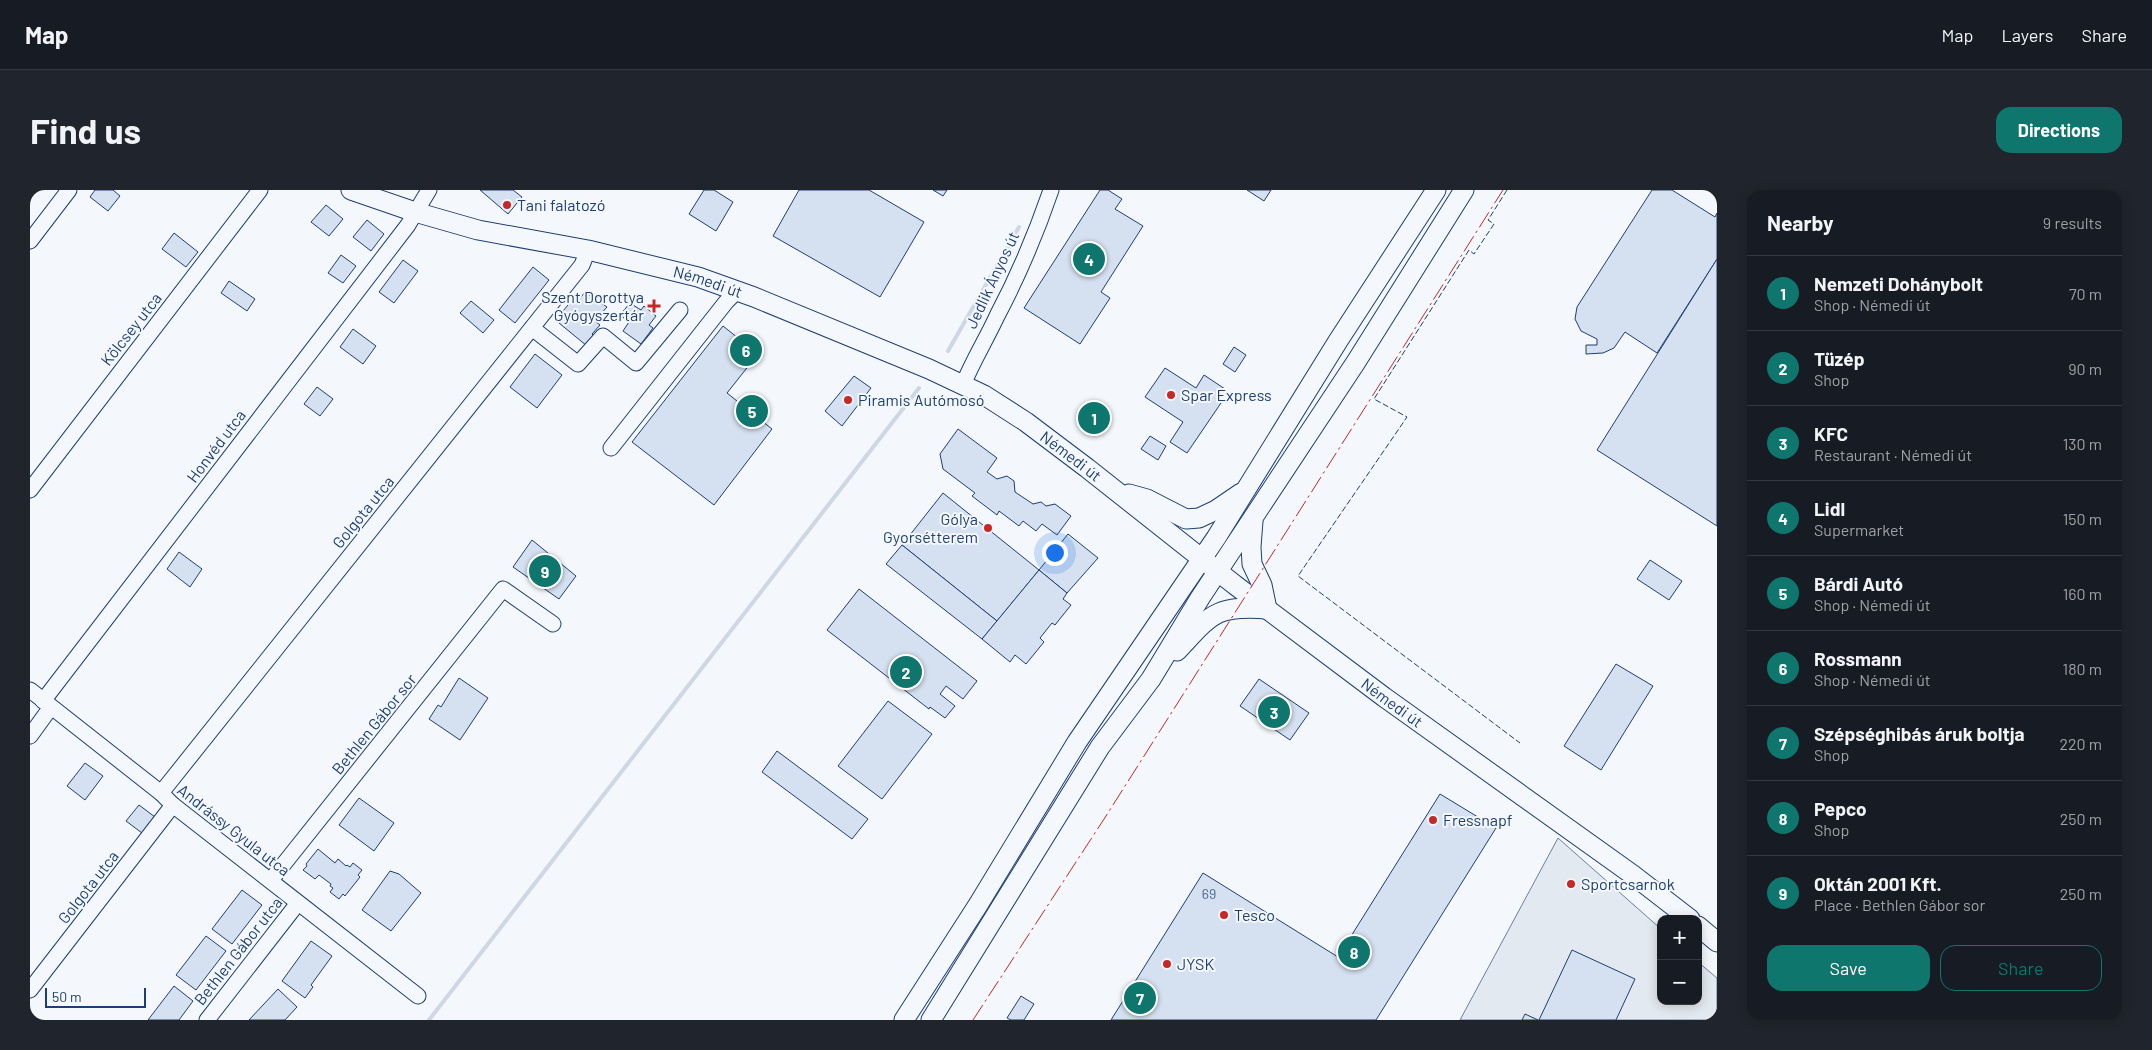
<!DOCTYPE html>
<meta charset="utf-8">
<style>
:root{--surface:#171b24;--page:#20242c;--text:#f1f3f6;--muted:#9ea1a6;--line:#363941;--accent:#0f766e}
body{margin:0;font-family:Barlow,sans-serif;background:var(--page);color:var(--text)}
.controls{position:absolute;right:15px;bottom:15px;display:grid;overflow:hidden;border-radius:10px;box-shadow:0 2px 12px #0003}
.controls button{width:45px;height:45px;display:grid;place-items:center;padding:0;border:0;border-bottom:1px solid var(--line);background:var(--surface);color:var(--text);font:25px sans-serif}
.scale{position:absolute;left:15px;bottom:12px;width:101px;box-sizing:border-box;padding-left:5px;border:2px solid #1d3f73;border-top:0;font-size:14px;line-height:18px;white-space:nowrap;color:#1d3f73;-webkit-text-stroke:4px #f4f7fb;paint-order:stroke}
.you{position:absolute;left:1024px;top:362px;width:18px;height:18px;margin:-12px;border:4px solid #fff;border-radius:50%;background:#1a73e8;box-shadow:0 0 0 8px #1a73e833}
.badge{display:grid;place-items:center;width:32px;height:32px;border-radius:50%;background:var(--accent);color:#fff;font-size:16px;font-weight:700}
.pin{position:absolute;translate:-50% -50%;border:2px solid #fff;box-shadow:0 1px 5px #0006}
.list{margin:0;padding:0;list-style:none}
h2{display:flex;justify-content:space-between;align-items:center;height:65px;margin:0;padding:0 20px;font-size:21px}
h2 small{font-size:16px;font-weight:400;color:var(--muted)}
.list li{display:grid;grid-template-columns:32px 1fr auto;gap:15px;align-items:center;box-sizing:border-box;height:75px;padding:0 20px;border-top:1px solid var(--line)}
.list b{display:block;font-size:19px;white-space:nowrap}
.list p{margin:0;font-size:16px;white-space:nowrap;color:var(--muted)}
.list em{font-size:16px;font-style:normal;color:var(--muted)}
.actions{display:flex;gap:10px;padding:15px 20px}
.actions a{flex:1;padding:11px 0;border:1px solid var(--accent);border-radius:15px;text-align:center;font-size:18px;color:var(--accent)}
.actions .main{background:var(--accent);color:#fff}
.map{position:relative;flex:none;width:1687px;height:830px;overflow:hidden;border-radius:15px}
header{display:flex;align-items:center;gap:30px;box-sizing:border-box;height:70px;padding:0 25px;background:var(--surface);border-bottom:1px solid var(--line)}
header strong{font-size:24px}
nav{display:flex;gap:28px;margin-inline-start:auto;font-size:18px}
.intro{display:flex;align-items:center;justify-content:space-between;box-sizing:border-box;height:120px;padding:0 30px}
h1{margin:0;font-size:35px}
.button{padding:12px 22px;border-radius:15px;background:var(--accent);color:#fff;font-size:18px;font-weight:700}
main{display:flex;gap:30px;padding:0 30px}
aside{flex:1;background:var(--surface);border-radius:15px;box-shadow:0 2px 12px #0003}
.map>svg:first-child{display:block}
.green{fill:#e3e9f0;stroke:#687fa3}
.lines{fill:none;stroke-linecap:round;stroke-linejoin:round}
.stream{stroke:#cfd7e4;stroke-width:4}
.building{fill:#d5e0f0;stroke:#1d3f73}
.minor-casing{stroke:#1d3f73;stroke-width:17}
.major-casing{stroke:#1d3f73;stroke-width:21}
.minor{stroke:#f4f7fb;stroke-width:15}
.major{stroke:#f4f7fb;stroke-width:19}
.fence{stroke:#1d3f73;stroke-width:1;stroke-dasharray:6 2.5;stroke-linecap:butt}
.power{stroke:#c62828;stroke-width:1;stroke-dasharray:18 4 2.5 4;stroke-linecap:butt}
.poi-dot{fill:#c62828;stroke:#f4f7fb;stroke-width:2}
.labels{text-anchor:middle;stroke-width:4;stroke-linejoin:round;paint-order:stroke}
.number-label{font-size:14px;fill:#4b6792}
.poi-label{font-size:16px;fill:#1d3f73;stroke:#f4f7fb;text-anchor:start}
.street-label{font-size:16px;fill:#1d3f73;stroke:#f4f7fb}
</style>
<header>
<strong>Map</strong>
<nav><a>Map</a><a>Layers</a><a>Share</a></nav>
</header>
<div class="intro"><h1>Find us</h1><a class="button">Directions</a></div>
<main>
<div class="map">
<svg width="1687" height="830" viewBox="0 0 1687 830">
<rect width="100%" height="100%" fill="#f4f7fb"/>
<!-- green -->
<polygon class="green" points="1528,648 1631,739 1631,811 1668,811 1668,772 1687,788 1687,830 1430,830"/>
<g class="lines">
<!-- stream -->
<g class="stream">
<polyline points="918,161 989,37"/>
<polyline points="399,830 889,198"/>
</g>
</g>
<!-- building -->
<g class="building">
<polygon points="65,0 83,0 90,6 78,21 60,7"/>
<polygon points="450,0 483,0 492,7 478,24"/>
<polygon points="674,0 684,0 703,12 686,41 659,24"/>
<polygon points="769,0 839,0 894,32 850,107 743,46"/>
<polygon points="903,0 917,0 913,6"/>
<polygon points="1070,0 1078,0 1092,9 1085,19 1113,36 1071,102 1080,108 1050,154 994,118"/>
<polygon points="1217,0 1241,0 1234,11"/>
<polygon points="1622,0 1642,0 1685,27 1687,23 1687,69 1627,163 1595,142 1584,158 1573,163 1556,164 1556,155 1567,155 1567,149 1551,141 1545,129 1547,117"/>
<polygon points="296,15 313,29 299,46 281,32"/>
<polygon points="337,30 354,44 341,61 323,47"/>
<polygon points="144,43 168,62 156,77 132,59"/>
<polygon points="311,65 326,76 313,93 298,83"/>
<polygon points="1687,69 1687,336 1567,260"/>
<polygon points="373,70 388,81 364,113 349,102"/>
<polygon points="503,77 519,90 485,133 469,120"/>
<polygon points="199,91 225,109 217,121 191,103"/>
<polygon points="555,102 577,117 565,131 570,135 562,144 565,147 557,156 529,133 538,124 533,121 547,104 551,107"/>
<polygon points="441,111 464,130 453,143 430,123"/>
<polygon points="600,113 611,120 614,116 626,126 619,135 623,138 611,154 593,141 599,132 590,125"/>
<polygon points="693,136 728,164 697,203 742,239 684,315 602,252"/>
<polygon points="323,139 346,156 333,174 310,157"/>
<polygon points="1204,157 1216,165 1205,182 1193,174"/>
<polygon points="505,164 532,185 507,218 480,197"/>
<polygon points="1135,178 1166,198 1174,185 1195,199 1188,211 1191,213 1157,263 1140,252 1153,232 1115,207"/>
<polygon points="824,186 841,198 812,236 795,221"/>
<polygon points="287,197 303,209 290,226 274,214"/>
<polygon points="928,239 967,268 957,282 967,289 977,286 984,291 985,302 1003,314 1011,312 1016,316 1025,314 1041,326 1027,345 1012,334 1006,341 993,331 989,336 969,321 967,325 942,306 945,303 913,279 910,264"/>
<polygon points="1120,246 1136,256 1128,270 1111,259"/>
<polygon points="913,303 1009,380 967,431 872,355"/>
<polygon points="1038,344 1068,368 1037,403 1009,380"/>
<polygon points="502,350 546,386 529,409 483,377"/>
<polygon points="872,355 967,431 952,449 856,374"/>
<polygon points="149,362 172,379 160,397 137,379"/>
<polygon points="1620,370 1652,391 1639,410 1607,389"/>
<polygon points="1009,380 1037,403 1033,409 1041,415 1025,435 1022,433 1010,448 1014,452 996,474 985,465 980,472 952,449"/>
<polygon points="829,399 947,491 933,509 916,496 910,504 925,516 915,528 900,517 899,519 797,440"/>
<polygon points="1586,474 1623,496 1571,580 1534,556"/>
<polygon points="429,488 458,508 430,550 399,529 408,515 411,517"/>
<polygon points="1229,489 1279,523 1260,550 1210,516"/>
<polygon points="858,511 902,544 852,609 808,576"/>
<polygon points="747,561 838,629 822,649 732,582"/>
<polygon points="55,573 73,586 55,610 37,596"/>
<polygon points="1410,604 1466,638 1346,830 1081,830 1173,683 1308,767"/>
<polygon points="329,608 364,633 344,661 309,635"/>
<polygon points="109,615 125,627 112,643 96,631"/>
<polygon points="288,659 305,673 308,669 316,676 317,675 320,677 323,673 332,680 328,685 330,687 315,706 313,704 309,709 300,702 303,698 300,696 301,694 289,685 285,689 273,680 277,676 276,674"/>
<polygon points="360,681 369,684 391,703 361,741 332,720"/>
<polygon points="212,700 232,715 202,754 182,739"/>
<polygon points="176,746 196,761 166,800 146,785"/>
<polygon points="281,751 302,766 281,795 283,797 275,808 252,791"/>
<polygon points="1542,760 1605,789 1586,830 1509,830"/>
<polygon points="144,796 163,811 149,830 118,830"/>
<polygon points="248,799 267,817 255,830 219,830"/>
<polygon points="991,806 1004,814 994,830 981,830 977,828"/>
<polygon points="1495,824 1508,830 1492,830"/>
</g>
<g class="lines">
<defs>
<g id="minor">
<polyline points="0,51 39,0"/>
<polyline points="502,138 548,174 573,146 606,173 650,120"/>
<path d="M 933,195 C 943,170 956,150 967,126 C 987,88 1007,41 1021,0"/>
<polyline points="581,258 696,112 707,101"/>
<polyline points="0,300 230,0"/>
<polyline points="0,500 131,603 143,615 388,806"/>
<polyline points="13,511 378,35 399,0"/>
<polyline points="0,546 21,517"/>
<polyline points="131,603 552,75 558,60"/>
<polyline points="241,690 473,399 523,434"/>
<polyline points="0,800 143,615"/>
<polyline points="177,830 268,713"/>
</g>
<g id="major">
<path id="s1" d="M 321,0 L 385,22 L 448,40 L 558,60 L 668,87 L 724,107 L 899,179 L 954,205 L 996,232 L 1057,278 L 1205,395 L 1354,507 L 1603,685 L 1660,729"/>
<polyline points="1099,304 1117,309 1156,329 1169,328 1186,320 1211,303"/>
<polyline points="1223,331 1221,357 1222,374 1232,395 1237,419"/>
<path d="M 1147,461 C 1181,425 1184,415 1237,419"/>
<polyline points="1668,736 1687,752"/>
<polyline points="874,830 948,715 1047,552 1186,348 1308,151 1406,0"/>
<polyline points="901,830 1070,557 1121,489 1170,408 1326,172 1434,0"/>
</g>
</defs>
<!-- minor casing -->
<use href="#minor" class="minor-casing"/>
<!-- major casing -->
<use href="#major" class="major-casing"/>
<!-- minor -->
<use href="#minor" class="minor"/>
<!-- major -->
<use href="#major" class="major"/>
<!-- fence -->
<polyline class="fence" points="1477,0 1458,30 1464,34 1444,64 1439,60 1344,209 1377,227 1268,386 1490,553"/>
<!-- power -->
<polyline class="power" points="943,830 1076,626 1473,0"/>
</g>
<!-- markers -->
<g class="poi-dot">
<circle cx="477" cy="15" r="5"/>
<path d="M621.5 108.5h5v5h5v5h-5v5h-5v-5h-5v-5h5z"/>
<circle cx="1141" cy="205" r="5"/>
<circle cx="818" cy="210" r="5"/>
<circle cx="958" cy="338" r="5"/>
<circle cx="1403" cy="630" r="5"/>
<circle cx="1541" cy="694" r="5"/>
<circle cx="1194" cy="725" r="5"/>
<circle cx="1137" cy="774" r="5"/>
</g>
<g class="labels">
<!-- number labels -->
<g class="number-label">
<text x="1179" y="709">69</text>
</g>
<!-- poi labels -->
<g class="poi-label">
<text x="487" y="21">Tani falatozó</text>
<text x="614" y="113" text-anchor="end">Szent Dorottya<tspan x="614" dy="18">Gyógyszertár</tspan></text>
<text x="1151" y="211">Spar Express</text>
<text x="828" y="216">Piramis Autómosó</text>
<text x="948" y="335" text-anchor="end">Gólya<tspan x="948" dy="18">Gyorsétterem</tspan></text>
<text x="1413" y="636">Fressnapf</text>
<text x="1551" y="700">Sportcsarnok</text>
<text x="1204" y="731">Tesco</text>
<text x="1147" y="780">JYSK</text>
</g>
<!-- street labels -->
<g class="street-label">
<text transform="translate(962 90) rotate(-65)" y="6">Jedlik Ányos út</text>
<text dy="6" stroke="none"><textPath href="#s1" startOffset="369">Némedi út</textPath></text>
<text transform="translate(101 139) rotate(-52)" y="6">Kölcsey utca</text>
<text transform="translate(186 256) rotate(-53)" y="6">Honvéd utca</text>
<text dy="6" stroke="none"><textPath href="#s1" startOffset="774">Némedi út</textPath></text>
<text transform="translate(333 322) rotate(-51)" y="6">Golgota utca</text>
<text dy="6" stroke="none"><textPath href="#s1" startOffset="1179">Némedi út</textPath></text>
<text transform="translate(344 534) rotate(-51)" y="6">Bethlen Gábor sor</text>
<text transform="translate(204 640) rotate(38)" y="6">Andrássy Gyula utca</text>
<text transform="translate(58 697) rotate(-52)" y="6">Golgota utca</text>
<text transform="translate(208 761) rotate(-52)" y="6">Bethlen Gábor utca</text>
</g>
</g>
</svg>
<div class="controls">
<button>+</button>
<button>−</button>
</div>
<div class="scale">50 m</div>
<div class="you"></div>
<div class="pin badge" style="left:1064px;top:228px">1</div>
<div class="pin badge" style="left:876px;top:482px">2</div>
<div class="pin badge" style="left:1244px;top:522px">3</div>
<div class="pin badge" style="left:1059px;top:69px">4</div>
<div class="pin badge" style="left:722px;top:221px">5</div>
<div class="pin badge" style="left:716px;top:160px">6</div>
<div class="pin badge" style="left:1110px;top:808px">7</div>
<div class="pin badge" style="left:1324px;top:762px">8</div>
<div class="pin badge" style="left:515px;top:381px">9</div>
</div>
<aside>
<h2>Nearby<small>9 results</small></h2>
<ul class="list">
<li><span class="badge">1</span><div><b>Nemzeti Dohánybolt</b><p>Shop · Némedi út</p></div><em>70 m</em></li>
<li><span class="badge">2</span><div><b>Tüzép</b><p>Shop</p></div><em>90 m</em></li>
<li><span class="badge">3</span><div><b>KFC</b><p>Restaurant · Némedi út</p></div><em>130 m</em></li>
<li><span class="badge">4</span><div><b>Lidl</b><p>Supermarket</p></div><em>150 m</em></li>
<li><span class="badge">5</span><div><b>Bárdi Autó</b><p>Shop · Némedi út</p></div><em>160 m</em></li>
<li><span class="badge">6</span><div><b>Rossmann</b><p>Shop · Némedi út</p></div><em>180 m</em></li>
<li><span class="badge">7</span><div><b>Szépséghibás áruk boltja</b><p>Shop</p></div><em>220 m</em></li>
<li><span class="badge">8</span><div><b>Pepco</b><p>Shop</p></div><em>250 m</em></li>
<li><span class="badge">9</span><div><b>Oktán 2001 Kft.</b><p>Place · Bethlen Gábor sor</p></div><em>250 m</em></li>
</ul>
<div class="actions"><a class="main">Save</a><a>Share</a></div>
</aside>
</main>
